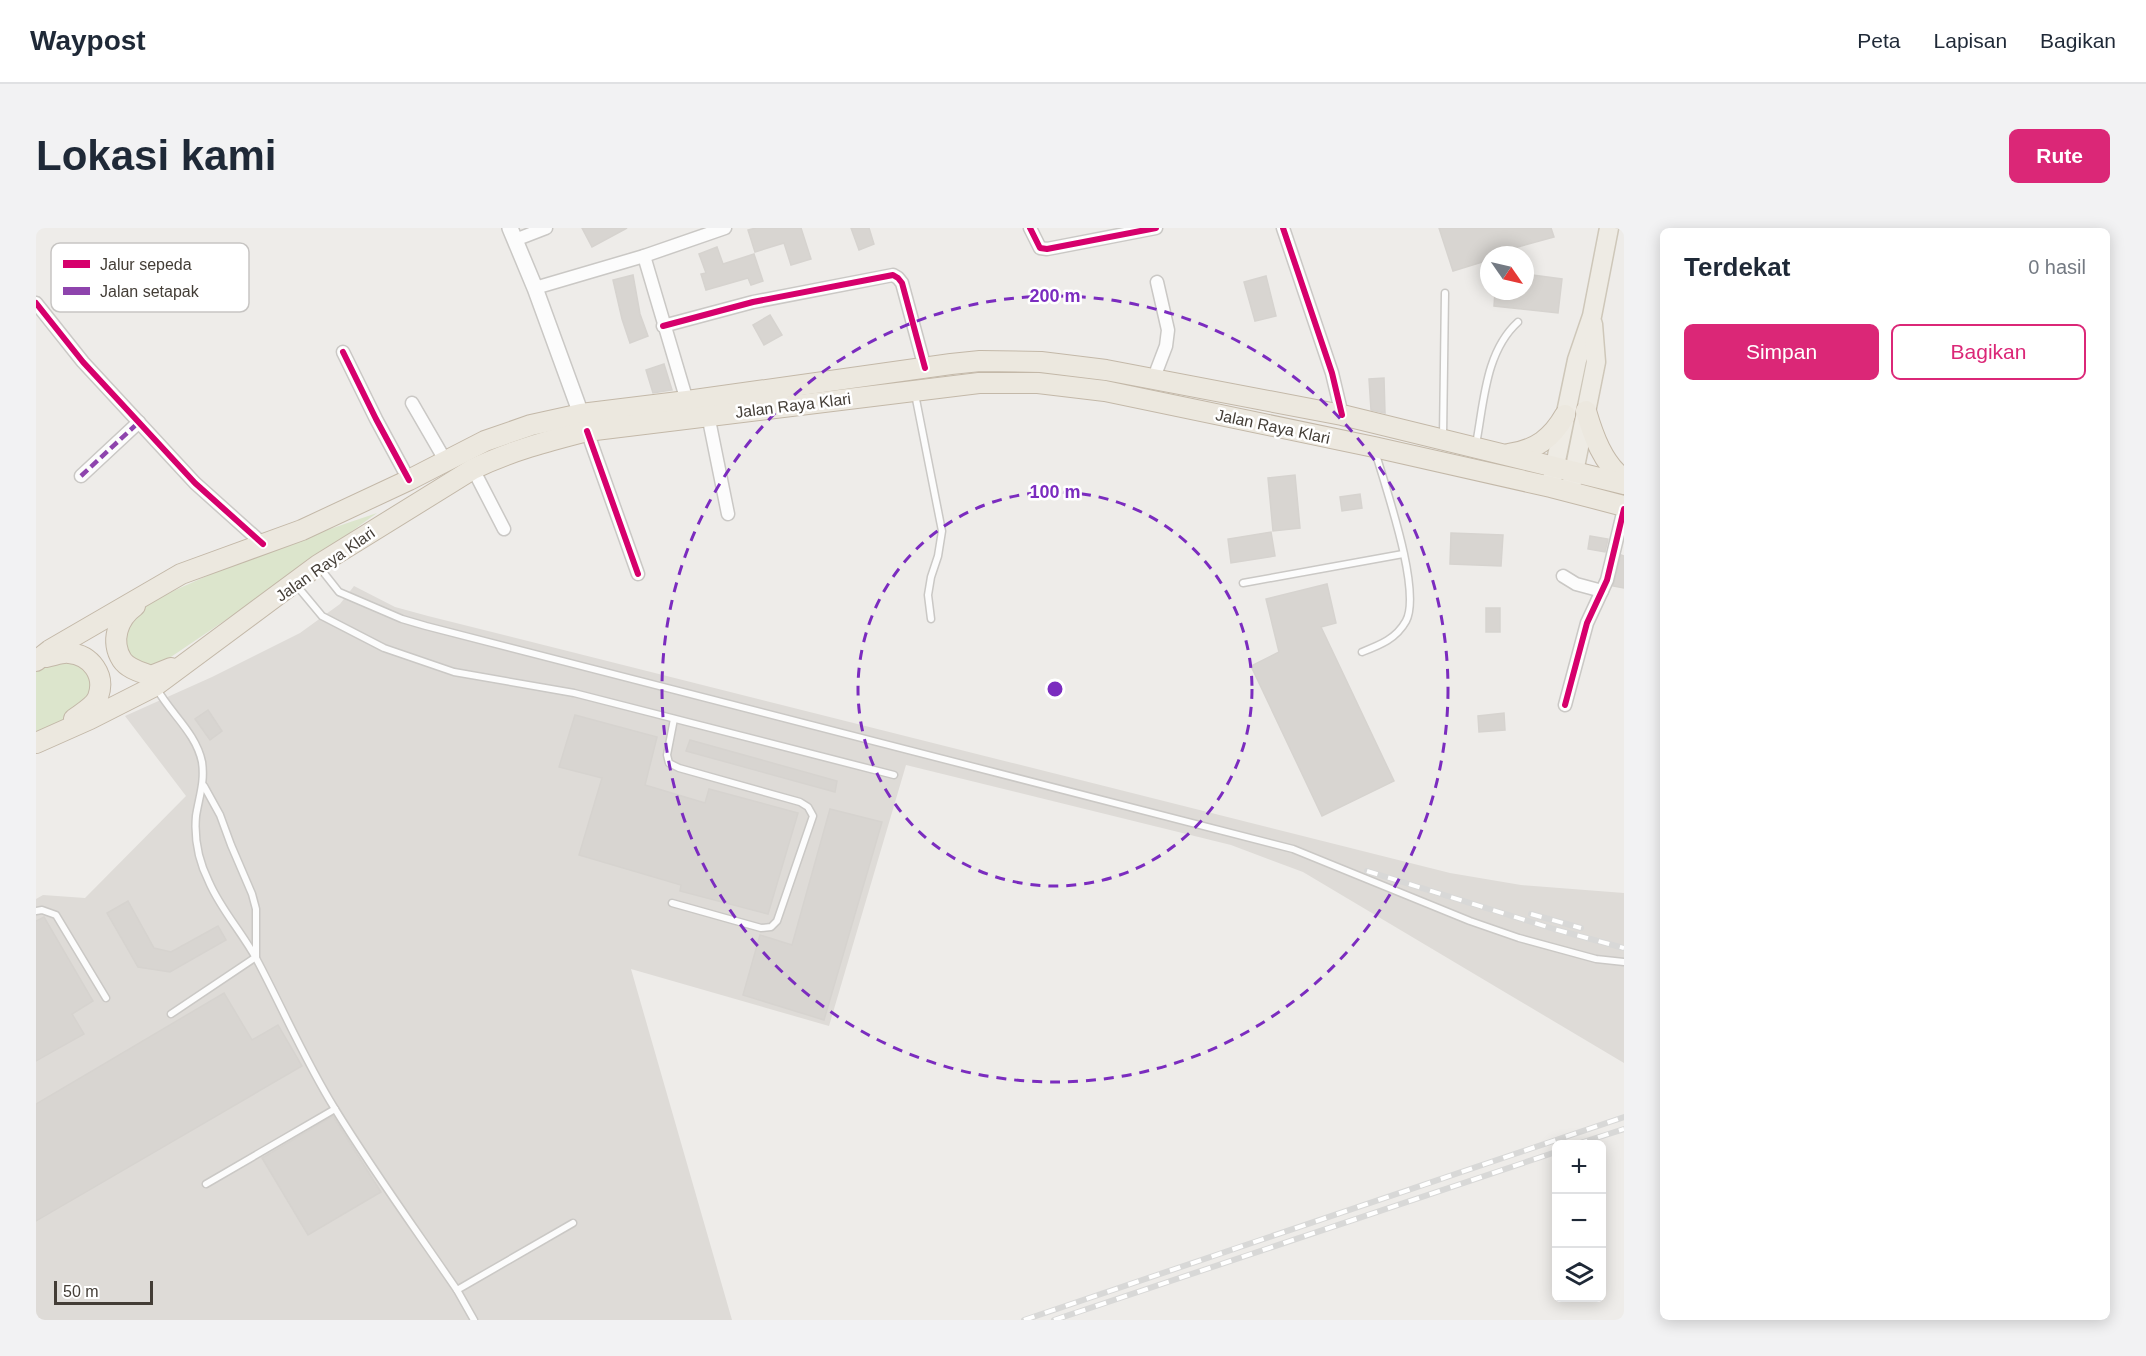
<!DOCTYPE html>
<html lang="id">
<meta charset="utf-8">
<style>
:root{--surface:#fff;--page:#f2f2f3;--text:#1f2937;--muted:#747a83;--line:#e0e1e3;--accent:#db2777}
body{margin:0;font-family:Helvetica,sans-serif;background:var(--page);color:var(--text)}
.controls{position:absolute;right:18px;bottom:18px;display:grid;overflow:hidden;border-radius:9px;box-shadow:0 3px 15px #0003}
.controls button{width:54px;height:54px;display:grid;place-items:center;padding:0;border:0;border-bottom:2px solid var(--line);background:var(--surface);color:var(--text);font:30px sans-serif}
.compass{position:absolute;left:1444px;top:18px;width:54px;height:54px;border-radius:50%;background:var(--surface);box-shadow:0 3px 15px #0003;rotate:124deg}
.scale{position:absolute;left:18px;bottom:15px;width:99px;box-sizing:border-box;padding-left:6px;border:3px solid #433d36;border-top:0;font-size:16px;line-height:21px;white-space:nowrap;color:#433d36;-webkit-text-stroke:4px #fff;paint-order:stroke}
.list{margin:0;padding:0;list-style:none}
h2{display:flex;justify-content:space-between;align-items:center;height:78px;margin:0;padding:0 24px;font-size:26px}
h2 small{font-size:20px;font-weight:400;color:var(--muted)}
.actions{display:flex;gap:12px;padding:18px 24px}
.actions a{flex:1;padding:14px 0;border:2px solid var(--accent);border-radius:9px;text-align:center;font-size:21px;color:var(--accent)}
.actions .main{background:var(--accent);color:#fff}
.icon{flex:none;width:33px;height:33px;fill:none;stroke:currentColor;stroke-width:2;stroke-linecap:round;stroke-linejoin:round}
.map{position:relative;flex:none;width:1588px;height:1092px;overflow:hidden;border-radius:9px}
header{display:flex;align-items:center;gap:36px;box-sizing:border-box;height:84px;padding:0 30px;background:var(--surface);border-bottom:2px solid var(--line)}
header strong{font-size:28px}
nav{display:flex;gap:33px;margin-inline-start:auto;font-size:21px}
.intro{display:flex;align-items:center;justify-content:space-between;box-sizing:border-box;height:144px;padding:0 36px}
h1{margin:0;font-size:42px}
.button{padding:15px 27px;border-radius:9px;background:var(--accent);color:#fff;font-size:21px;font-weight:700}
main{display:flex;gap:36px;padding:0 36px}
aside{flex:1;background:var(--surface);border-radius:9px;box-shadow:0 3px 15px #0003}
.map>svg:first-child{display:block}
.industrial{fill:#dedbd7}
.green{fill:#dce5cc}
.building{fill:#d8d5d1;stroke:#d6d3cf;stroke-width:1.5}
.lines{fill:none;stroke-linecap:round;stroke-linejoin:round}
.service-casing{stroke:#cac8c5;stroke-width:9}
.minor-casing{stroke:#cac8c5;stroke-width:15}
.tertiary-casing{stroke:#cac8c5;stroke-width:18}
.primary-casing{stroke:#cec7b9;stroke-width:21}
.trunk-casing{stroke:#c3b8a8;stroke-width:22}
.service{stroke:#fcfcfc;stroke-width:6}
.minor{stroke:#fcfcfc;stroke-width:12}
.tertiary{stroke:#fcfcfc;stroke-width:15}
.primary{stroke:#eeebe4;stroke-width:18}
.trunk{stroke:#ece8df;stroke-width:20}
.rail-casing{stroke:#d8d8d7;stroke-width:6}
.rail{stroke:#fff;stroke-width:4;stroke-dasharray:11;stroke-linecap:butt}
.quiet{stroke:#8e44ad;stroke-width:4.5;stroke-dasharray:9 4.5;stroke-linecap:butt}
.cycleway-casing{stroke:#fff;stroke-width:10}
.cycleway{stroke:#d6006c;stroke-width:6}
.ring{fill:none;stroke:#7b2cbf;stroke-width:3;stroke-dasharray:10 8}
.labels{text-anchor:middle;stroke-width:5;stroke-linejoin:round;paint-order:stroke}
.street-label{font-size:16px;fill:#433d36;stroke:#fff}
.key{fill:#fff;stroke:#c7c5c3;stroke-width:1.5}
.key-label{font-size:16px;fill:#433d36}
.centre{fill:#7b2cbf;stroke:#fff;stroke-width:3}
.ring-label{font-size:18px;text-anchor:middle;font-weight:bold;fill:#7b2cbf;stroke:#fff;stroke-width:5;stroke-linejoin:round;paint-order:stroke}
</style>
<header>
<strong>Waypost</strong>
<nav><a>Peta</a><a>Lapisan</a><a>Bagikan</a></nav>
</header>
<div class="intro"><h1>Lokasi kami</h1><a class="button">Rute</a></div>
<main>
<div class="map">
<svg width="1588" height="1092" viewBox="0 0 1588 1092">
<rect width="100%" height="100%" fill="#eeece9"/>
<!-- industrial -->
<polygon class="industrial" points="318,358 359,379 392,388 1414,645 1485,657 1588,665 1588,835 1267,644 1195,617 870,537 793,798 595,741 696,1092 0,1092 0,671 7,667 49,670 150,568 89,488 176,449 264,405 304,376"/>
<!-- green -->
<g class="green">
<path d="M 341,285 L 240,358 L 120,439 L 104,439 L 86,419 L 99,382 C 177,341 258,313 341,285 Z"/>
<polygon points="38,433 55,443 56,466 39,488 0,508 0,438"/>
</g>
<!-- building -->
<g class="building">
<polygon points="546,0 591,0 556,19"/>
<polygon points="720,0 765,0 775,31 755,37 748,15 719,24 712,2"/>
<polygon points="815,0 833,0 838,16 823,22"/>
<polygon points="1403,0 1515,0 1518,9 1453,27 1453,32 1417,43"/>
<polygon points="681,19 687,36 718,26 727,53 715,57 712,50 670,62 665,46 670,45 663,26"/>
<polygon points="1489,46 1526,51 1522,85 1458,78 1459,63 1489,63"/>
<polygon points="597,47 604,86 612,108 594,115 586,91 577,52"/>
<polygon points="1230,48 1240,88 1219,93 1208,54"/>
<polygon points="734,87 746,107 728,117 717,97"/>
<polygon points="628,136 636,162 617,165 610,142"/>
<polygon points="1348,150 1349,185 1335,182 1333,151"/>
<polygon points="1259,247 1264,300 1237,303 1232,250"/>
<polygon points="1324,266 1326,280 1306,283 1304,269"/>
<polygon points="1235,304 1239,328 1195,335 1192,311"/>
<polygon points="1415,305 1467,307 1465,338 1414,336"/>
<polygon points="1554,308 1572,311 1569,324 1552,321"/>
<polygon points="1585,327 1588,328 1588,360 1577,358"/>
<polygon points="1291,356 1300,395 1285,399 1358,553 1286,588 1215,438 1243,424 1230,371"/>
<rect x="1450" y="380" width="14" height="24"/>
<polygon points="172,482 186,503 174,512 159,491"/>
<polygon points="1468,485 1469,502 1443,504 1442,488"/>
<polygon points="539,487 621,509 609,557 669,575 673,561 762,585 732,686 644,663 645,657 543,627 566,550 523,539"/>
<polygon points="654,512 801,553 799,564 650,523"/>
<polygon points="794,581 846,594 788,792 707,767 724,707 756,717"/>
<polygon points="92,673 118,720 135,724 182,698 190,712 134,744 102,739 71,685"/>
<polygon points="8,689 57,773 36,786 48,806 0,833 0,693"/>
<polygon points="188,765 216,812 242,797 266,838 0,993 0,876"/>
<polygon points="297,888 345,964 272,1007 226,930"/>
</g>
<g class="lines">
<defs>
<g id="service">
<polyline points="879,166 906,303 902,328 895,349 892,367 895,391"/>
<polyline points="1407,209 1409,65"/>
<path d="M 1440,216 C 1448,175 1449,124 1482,94"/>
<polyline points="284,340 303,364 366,391 390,398 1257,621 1434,693 1483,710 1560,731 1588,734"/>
<polyline points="1207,355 1367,326"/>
<polyline points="261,358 286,388 348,420 418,444 538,465 858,547"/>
<path d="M 1326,424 C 1344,417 1360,411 1370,393 C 1386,363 1349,258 1339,223"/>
<path d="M 121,461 C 135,486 160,505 166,534 C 169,554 163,569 160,588 C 158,611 163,634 173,654 C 185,682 206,704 221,732 C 247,781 269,833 299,881 C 337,943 380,1002 421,1062 L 438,1092"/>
<polyline points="636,675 725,700 735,699 741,693 777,588 772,579 764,574 643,540 633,535 631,527 638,491"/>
<polyline points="0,683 6,682 20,687 70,770"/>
<polyline points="135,786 220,729 220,681 216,666 195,617 184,587 168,558"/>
<polyline points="170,956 299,881"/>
<polyline points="421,1062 537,995"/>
</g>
<g id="minor">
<polyline points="994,0 1004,20 1011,21 1120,0"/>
<polyline points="1247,0 1296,145 1306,187"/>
<polyline points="479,12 510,0"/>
<polyline points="608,28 651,173"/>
<polyline points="499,60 608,28 689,0"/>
<polyline points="0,75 47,134 159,255 227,316"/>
<polyline points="627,98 717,74 857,47 862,50 866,55 889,140"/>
<polyline points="307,124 340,191 373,252"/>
<polyline points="1117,152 1130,118 1132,102 1121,54"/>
<polyline points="376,175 409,232"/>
<polyline points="672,187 692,286"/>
<polyline points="551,203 602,346"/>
<polyline points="437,241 468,301"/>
<polyline points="45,248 103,194"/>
<polyline points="1527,348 1540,356 1566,363"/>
<polyline points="1529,477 1551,395 1571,352 1588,281"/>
</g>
<polyline id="tertiary" points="474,0 499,60 545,186"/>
<g id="primary">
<polyline points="1516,252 1541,132 1556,88 1573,0"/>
<polyline points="1534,264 1560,134 1557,96"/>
</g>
<g id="trunk">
<path d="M 1550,183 C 1557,207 1567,236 1588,251"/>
<path d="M 1473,226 C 1500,222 1516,210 1529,187"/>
<path d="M 99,378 C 82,390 74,413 86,432 C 92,441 105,444 115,448 L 135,440"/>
<path d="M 10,429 C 17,428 26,424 33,425 C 55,427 70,447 62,469 C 59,478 46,485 38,491"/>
<polyline points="0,433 14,422 145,346 266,302 373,252 449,213 495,197 545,186 651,173 915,136 944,133 1005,134 1070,142 1306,187 1588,256"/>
<path d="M 0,515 L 54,491 L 119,458 L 282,337 L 437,241 C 474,223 512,213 551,203 L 943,155 L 1002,155 L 1069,163 L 1338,219 L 1515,259 L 1588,278"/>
</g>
</defs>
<!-- service casing -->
<use href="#service" class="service-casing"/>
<!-- minor casing -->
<use href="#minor" class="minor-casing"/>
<!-- tertiary casing -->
<use href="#tertiary" class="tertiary-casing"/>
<!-- primary casing -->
<use href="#primary" class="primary-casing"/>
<!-- trunk casing -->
<use href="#trunk" class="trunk-casing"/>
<!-- service -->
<use href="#service" class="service"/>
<!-- minor -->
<use href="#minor" class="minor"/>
<!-- tertiary -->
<use href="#tertiary" class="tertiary"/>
<!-- primary -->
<use href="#primary" class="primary"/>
<!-- trunk -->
<use href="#trunk" class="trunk"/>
<defs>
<g id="rail">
<polyline points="1331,643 1518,701 1588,720"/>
<polyline points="1495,686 1545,700"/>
<polyline points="1541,916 1588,901"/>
<polyline points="988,1092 1588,889"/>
<polyline points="1018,1092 1520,924"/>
</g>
</defs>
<!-- rail casing -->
<use href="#rail" class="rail-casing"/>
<!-- rail -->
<use href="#rail" class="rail"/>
<!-- quiet -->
<polyline class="quiet" points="45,248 103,194"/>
<defs>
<g id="cycleway">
<polyline points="994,0 1004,20 1011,21 1120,0"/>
<polyline points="1247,0 1296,145 1306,187"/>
<polyline points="0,75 47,134 159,255 227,316"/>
<polyline points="627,98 717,74 857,47 862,50 866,55 889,140"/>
<polyline points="307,124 340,191 373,252"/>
<polyline points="551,203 602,346"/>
<polyline points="1529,477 1551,395 1571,352 1588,281"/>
</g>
</defs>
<!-- cycleway casing -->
<use href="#cycleway" class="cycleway-casing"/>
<!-- cycleway -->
<use href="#cycleway" class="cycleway"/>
</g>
<!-- distance rings -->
<g class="ring">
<circle cx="1019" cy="461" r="197"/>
<circle cx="1019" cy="461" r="393"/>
</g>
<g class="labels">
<!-- street labels -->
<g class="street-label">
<text transform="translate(757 177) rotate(-7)" y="6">Jalan Raya Klari</text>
<text transform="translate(1237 198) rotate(12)" y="6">Jalan Raya Klari</text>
<text transform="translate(289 336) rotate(-35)" y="6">Jalan Raya Klari</text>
</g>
</g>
<!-- legend -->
<rect x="15" y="15" width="198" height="69" rx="9" class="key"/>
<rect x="27" y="32" width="27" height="8" fill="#d6006c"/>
<rect x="27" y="59" width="27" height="8" fill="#8e44ad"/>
<g class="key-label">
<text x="64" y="42">Jalur sepeda</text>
<text x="64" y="69">Jalan setapak</text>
</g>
<circle cx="1019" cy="461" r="9" class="centre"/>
<g class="ring-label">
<text x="1019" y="74">200 m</text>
<text x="1019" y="270">100 m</text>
</g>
</svg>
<div class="controls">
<button>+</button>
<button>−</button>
<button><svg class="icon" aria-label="layers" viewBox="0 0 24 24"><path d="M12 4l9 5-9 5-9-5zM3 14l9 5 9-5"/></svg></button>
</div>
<svg class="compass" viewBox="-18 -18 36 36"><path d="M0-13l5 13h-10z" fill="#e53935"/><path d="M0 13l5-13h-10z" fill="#747a83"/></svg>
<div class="scale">50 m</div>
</div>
<aside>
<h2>Terdekat<small>0 hasil</small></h2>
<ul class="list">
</ul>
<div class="actions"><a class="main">Simpan</a><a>Bagikan</a></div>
</aside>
</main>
